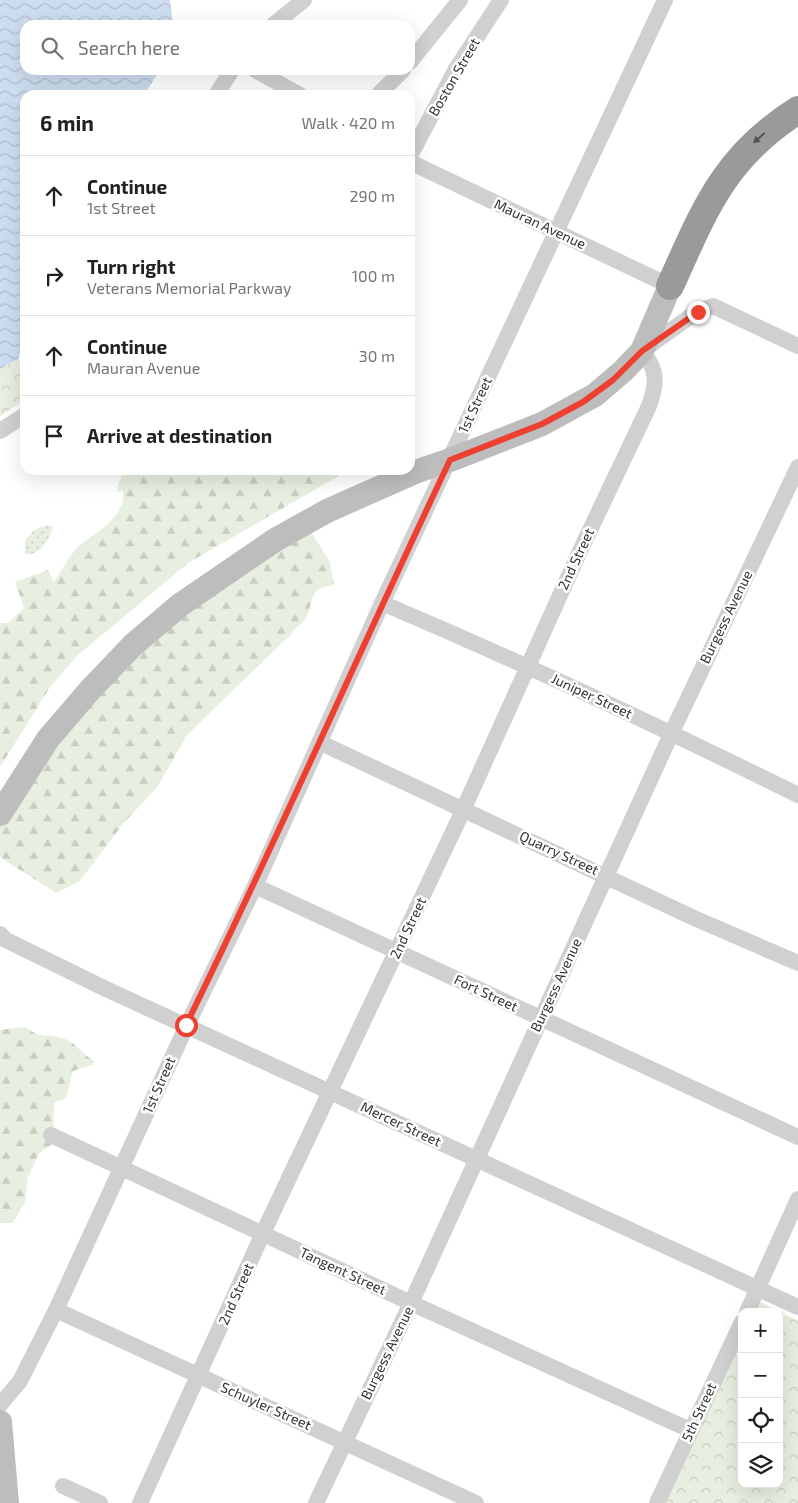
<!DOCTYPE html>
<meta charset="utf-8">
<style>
:root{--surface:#fff;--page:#f6f6f6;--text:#202124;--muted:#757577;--line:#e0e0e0}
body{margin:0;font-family:"Exo 2",sans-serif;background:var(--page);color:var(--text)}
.controls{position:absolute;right:15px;bottom:15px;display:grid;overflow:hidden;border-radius:10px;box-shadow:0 5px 20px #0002}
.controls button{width:45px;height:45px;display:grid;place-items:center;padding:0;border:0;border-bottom:1px solid var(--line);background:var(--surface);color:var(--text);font:25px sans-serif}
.stop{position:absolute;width:15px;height:15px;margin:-11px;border:4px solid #ed4031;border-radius:50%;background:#fff}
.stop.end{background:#ed4031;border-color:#fff;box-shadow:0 1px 5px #0008}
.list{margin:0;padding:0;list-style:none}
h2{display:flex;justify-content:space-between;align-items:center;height:65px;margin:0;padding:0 20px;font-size:21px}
h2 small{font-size:16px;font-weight:400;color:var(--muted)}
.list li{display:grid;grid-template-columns:32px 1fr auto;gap:15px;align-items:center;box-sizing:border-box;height:80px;padding:0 20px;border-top:1px solid var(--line)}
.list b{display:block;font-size:19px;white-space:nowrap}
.list p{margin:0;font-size:16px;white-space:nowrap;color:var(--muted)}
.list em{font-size:16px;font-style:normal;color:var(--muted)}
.icon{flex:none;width:28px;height:28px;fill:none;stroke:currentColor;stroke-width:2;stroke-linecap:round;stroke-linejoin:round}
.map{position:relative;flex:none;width:798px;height:1503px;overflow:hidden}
.search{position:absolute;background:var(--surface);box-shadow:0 5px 20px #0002;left:20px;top:20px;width:395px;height:55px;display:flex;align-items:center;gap:12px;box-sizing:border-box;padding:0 18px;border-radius:15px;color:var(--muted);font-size:19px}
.panel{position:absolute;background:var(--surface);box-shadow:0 5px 20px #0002;left:20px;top:90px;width:395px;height:385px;border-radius:15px}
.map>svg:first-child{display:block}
.grass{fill:url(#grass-dots)}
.forest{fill:url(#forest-firs)}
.park{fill:url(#park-crowns)}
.water{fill:url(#water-waves)}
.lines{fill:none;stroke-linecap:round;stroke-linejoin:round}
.minor{stroke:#d0d0d0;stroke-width:16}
.secondary{stroke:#bdbdbd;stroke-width:24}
.motorway{stroke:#9a9a9a;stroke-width:28}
.oneway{fill:#525252}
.route{stroke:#ed4031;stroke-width:6}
.labels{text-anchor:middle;stroke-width:5;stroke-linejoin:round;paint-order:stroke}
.street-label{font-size:14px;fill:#333;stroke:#fff}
</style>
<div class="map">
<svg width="798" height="1503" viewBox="0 0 798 1503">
<defs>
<pattern id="grass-dots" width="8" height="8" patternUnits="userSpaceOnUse" patternTransform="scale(1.25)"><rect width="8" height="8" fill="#e7efe1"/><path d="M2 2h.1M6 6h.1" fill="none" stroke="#c7cdc2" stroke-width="1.8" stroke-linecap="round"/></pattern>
<pattern id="forest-firs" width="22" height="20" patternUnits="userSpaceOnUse" patternTransform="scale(1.25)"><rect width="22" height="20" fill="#e7efe1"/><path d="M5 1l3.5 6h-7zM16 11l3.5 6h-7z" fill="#c7cdc2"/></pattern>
<pattern id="park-crowns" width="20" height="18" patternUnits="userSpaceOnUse" patternTransform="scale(1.25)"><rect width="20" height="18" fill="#e7efe1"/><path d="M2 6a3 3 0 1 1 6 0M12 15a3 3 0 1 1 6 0" fill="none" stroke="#c7cdc2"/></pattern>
<pattern id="water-waves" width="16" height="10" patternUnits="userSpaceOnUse" patternTransform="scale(1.25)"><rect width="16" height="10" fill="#cdddef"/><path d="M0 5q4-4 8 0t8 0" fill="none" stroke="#b0becd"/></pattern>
</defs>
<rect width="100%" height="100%" fill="#fff"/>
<!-- grass -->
<path class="grass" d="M 47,525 L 53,527 C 50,539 39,557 25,554 L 25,541 L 34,530 Z"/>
<!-- forest -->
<g class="forest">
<path d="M 155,470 L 349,470 L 188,563 L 78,655 L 50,687 L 0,767 L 0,623 L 8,623 L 24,608 L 15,582 L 48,570 L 54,582 C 62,571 69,555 79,546 C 98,530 125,519 123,491 L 116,492 L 122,475 L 137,475 Z"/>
<path d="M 310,530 L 330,562 L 334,585 C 305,588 316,603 304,621 C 302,624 297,626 295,629 C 290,634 291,637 285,640 L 187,735 L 158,786 L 123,824 L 79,882 L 56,893 L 0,857 L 0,818 L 65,729 L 187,604 Z"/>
<path d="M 25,1027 C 45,1041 43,1032 62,1038 C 76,1042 82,1054 94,1061 L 92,1065 L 73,1071 L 66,1098 L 54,1103 L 53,1144 L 39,1153 L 28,1177 L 25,1202 L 13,1223 L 0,1223 L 0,1030 Z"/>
</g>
<!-- park -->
<g class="park">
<polygon points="18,359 25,366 25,400 0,416 0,369"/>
<polygon points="756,1300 798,1321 798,1503 664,1503 742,1332 742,1484 779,1484 779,1312 751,1312"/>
</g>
<!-- water -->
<polygon class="water" points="0,0 170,0 173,25 25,25 25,70 160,70 144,95 25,95 25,341 18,359 0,369"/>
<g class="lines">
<!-- minor -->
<g class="minor">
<polyline points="273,25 304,0"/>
<polyline points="410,62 460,0"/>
<polyline points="255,70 300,95"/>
<polyline points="216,95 232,70"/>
<polyline points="378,95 403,70"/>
<polyline points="410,156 456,69 501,0"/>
<polyline points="410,162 670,286"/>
<polyline points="0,431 25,415"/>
<path d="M 382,603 C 523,663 661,727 798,795"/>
<polyline points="321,743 694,918 798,963"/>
<polyline points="255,886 798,1137"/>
<polyline points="0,934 6,940 106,989 798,1307"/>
<polyline points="51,1135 411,1303 690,1430"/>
<polyline points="56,1310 476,1503"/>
<polyline points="747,1312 798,1199"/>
<polyline points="0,1405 20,1381 56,1310 187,1025 255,886 382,603 665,0"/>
<polyline points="63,1486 100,1503"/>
<path d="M 140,1503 L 263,1233 L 459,819 L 580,551 L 649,406 C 657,384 658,369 642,351 L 698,311 L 713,306 L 798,346"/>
<polyline points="316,1503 411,1303 672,732 798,467"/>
<polyline points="657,1503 742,1322"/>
</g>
<!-- secondary -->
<g class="secondary">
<polyline points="0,814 48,739 90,690 133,645 180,605 275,540 327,511 415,472 450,460 542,424 595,395 623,371 642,351 670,286"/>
<polyline points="0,1422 7,1503"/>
</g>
<!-- motorway -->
<path class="motorway" d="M 670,286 C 705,209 723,158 798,110"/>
</g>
<!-- one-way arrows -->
<defs><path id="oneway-solid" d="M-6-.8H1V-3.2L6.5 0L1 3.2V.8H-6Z" transform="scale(1.25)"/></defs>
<use class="oneway" href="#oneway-solid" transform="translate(759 138) rotate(139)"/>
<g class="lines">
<!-- route -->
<path class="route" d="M 186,1025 C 278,838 361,648 450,460 L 542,424 L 583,402 L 613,380 L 642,351 L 698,312"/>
</g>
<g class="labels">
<!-- street labels -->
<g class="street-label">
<text transform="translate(454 77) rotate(-60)" y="5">Boston Street</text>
<text transform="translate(540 224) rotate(25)" y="5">Mauran Avenue</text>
<text transform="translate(475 405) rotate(-65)" y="5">1st Street</text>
<text transform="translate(576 559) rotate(-65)" y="5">2nd Street</text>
<text transform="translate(726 617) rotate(-64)" y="5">Burgess Avenue</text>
<text transform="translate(592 696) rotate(25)" y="5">Juniper Street</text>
<text transform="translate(559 853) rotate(25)" y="5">Quarry Street</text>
<text transform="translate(408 928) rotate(-65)" y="5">2nd Street</text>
<text transform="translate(556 985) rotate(-65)" y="5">Burgess Avenue</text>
<text transform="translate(486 993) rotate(25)" y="5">Fort Street</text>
<text transform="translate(159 1085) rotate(-66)" y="5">1st Street</text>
<text transform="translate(401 1124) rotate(25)" y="5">Mercer Street</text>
<text transform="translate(343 1271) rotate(25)" y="5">Tangent Street</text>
<text transform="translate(236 1294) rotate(-66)" y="5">2nd Street</text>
<text transform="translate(387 1353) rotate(-64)" y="5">Burgess Avenue</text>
<text transform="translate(266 1406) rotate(24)" y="5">Schuyler Street</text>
<text transform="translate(699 1412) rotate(-65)" y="5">5th Street</text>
</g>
</g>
</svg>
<div class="controls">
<button>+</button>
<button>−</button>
<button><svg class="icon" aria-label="locate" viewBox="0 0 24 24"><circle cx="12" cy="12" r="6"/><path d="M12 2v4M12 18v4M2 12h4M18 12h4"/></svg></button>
<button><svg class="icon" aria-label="layers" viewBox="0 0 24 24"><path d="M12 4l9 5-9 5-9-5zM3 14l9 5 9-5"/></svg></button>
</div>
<div class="stop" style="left:186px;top:1025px"></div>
<div class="stop end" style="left:698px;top:312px"></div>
<div class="search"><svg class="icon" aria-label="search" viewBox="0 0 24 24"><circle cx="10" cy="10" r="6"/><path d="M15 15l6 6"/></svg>Search here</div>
<section class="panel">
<h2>6 min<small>Walk · 420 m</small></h2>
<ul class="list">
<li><svg class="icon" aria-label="ahead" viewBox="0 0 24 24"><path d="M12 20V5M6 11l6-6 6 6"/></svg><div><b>Continue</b><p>1st Street</p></div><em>290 m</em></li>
<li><svg class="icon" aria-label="right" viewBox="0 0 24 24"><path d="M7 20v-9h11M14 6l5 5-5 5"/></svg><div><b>Turn right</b><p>Veterans Memorial Parkway</p></div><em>100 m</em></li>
<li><svg class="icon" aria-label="ahead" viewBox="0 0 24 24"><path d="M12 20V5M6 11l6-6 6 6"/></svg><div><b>Continue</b><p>Mauran Avenue</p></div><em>30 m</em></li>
<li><svg class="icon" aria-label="arrive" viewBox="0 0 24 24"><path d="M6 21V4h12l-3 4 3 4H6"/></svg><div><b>Arrive at destination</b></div></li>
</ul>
</section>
</div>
